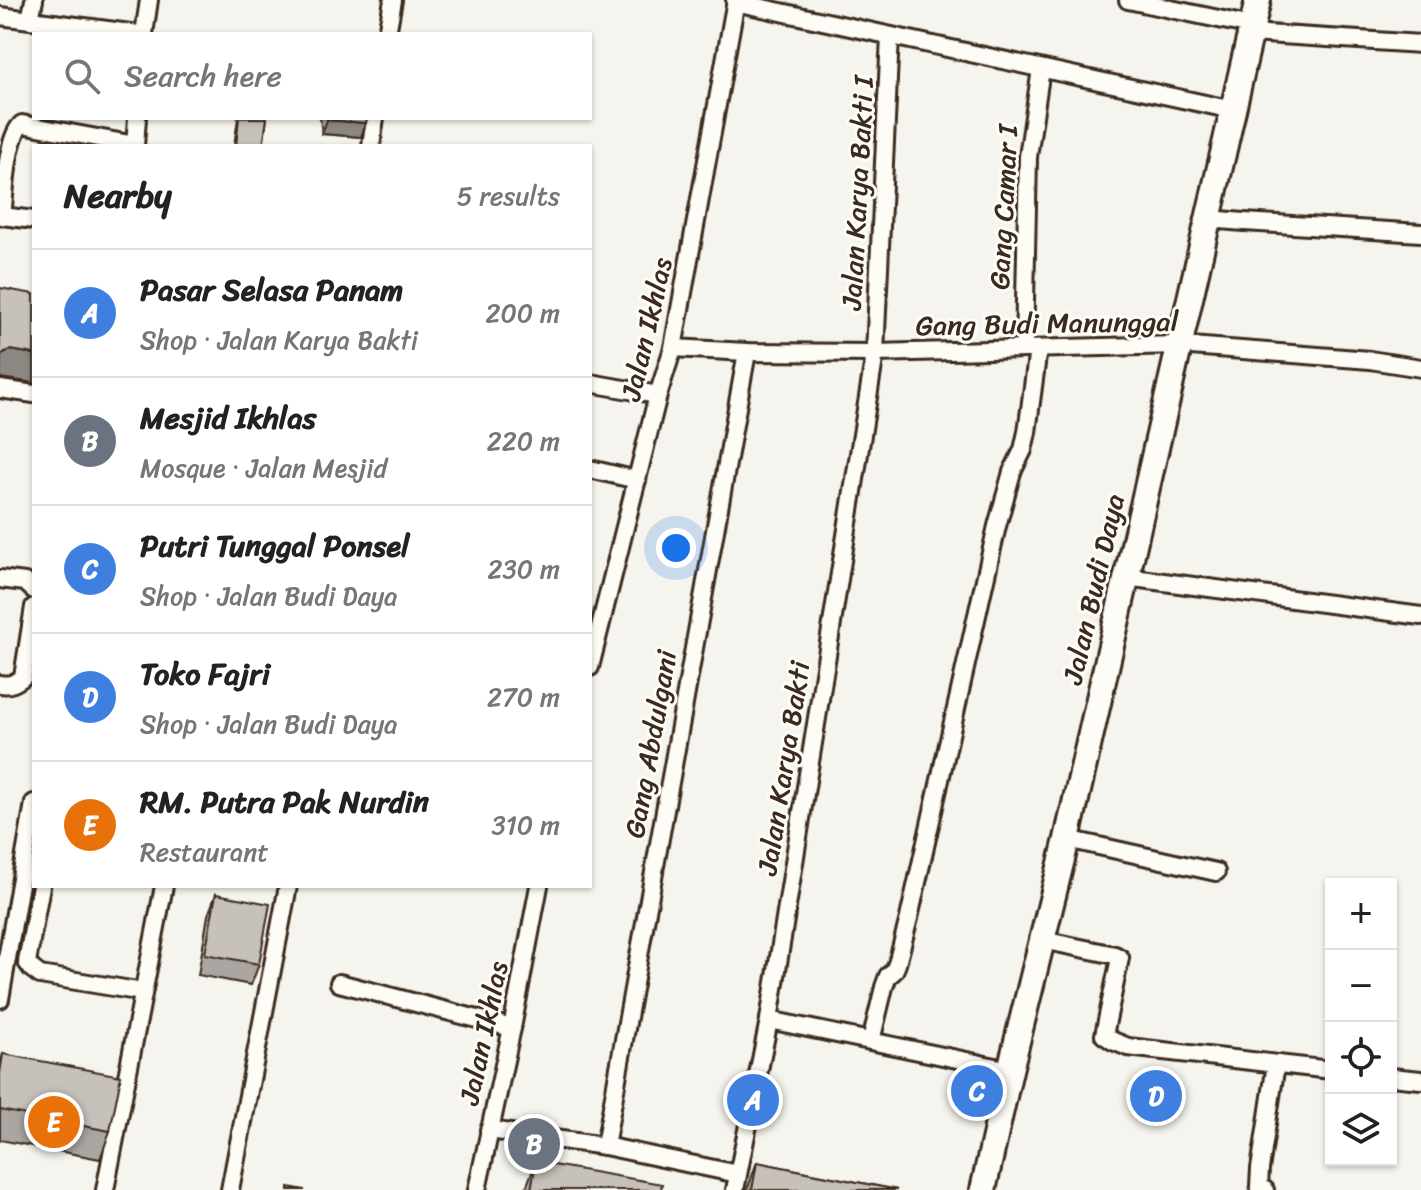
<!DOCTYPE html>
<meta charset="utf-8">
<style>
:root{--surface:#fff;--page:#f6f6f6;--text:#222;--muted:#767676;--line:#e0e0e0;--accent:#c8321e}
body{margin:0;font-family:Sriracha,sans-serif;background:var(--page);color:var(--text)}
.controls{position:absolute;right:24px;bottom:24px;display:grid;overflow:hidden;border-radius:0px;box-shadow:0 2px 6px #0004}
.controls button{width:72px;height:72px;display:grid;place-items:center;padding:0;border:0;border-bottom:2px solid var(--line);background:var(--surface);color:var(--text);font:40px sans-serif}
.you{position:absolute;left:676px;top:548px;width:28px;height:28px;margin:-20px;border:6px solid #fff;border-radius:50%;background:#1a73e8;box-shadow:0 0 0 12px #1a73e833}
.badge{display:grid;place-items:center;width:52px;height:52px;border-radius:50%;background:var(--accent);color:#fff;font-size:26px;font-weight:700}
.pin{position:absolute;translate:-50% -50%;border:4px solid #fff;box-shadow:0 2px 8px #0006}
.list{margin:0;padding:0;list-style:none}
h2{display:flex;justify-content:space-between;align-items:center;height:104px;margin:0;padding:0 32px;font-size:34px}
h2 small{font-size:26px;font-weight:400;color:var(--muted)}
.list li{display:grid;grid-template-columns:52px 1fr auto;gap:24px;align-items:center;box-sizing:border-box;height:128px;padding:0 32px;border-top:2px solid var(--line)}
.list b{display:block;font-size:30px;white-space:nowrap}
.list p{margin:0;font-size:26px;white-space:nowrap;color:var(--muted)}
.list em{font-size:26px;font-style:normal;color:var(--muted)}
.icon{flex:none;width:44px;height:44px;fill:none;stroke:currentColor;stroke-width:2;stroke-linecap:round;stroke-linejoin:round}
.map{position:relative;flex:none;width:1421px;height:1190px;overflow:hidden}
.search{position:absolute;background:var(--surface);box-shadow:0 2px 6px #0004;left:32px;top:32px;width:560px;height:88px;display:flex;align-items:center;gap:20px;box-sizing:border-box;padding:0 28px;border-radius:0px;color:var(--muted);font-size:30px}
.panel{position:absolute;background:var(--surface);box-shadow:0 2px 6px #0004;left:32px;top:144px;width:560px;height:744px;border-radius:0px}
.map>svg:first-child{display:block}
.lines{fill:none;stroke-linecap:round;stroke-linejoin:round}
.street-casing{stroke:#3b2a1e;stroke-width:22}
.secondary-casing{stroke:#3b2a1e;stroke-width:30}
.street{stroke:#fdfcf7;stroke-width:16}
.secondary{stroke:#fdfcf7;stroke-width:24}
.wall{fill:#aba6a1;stroke:#3b2a1e;stroke-width:2}
.shaded-wall{fill:#8b8783;stroke:#3b2a1e;stroke-width:2}
.building{fill:#c7c1bb;stroke:#3b2a1e;stroke-width:2}
.labels{text-anchor:middle;stroke-width:6;stroke-linejoin:round;paint-order:stroke}
.street-label{font-size:28px;fill:#3b2a1e;stroke:#fdfcf7}
</style>
<div class="map">
<svg width="1421" height="1190" viewBox="0 0 1421 1190">
<rect width="100%" height="100%" fill="#f5f4ee"/>
<filter id="ink" filterUnits="userSpaceOnUse"><feTurbulence type="fractalNoise" baseFrequency=".0125" numOctaves="2"/><feDisplacementMap in="SourceGraphic" scale="16" xChannelSelector="R" yChannelSelector="G"/><feConvolveMatrix kernelMatrix="1 2 1 2 8 2 1 2 1" color-interpolation-filters="sRGB"/></filter>
<g filter="url(#ink)">
<g class="lines">
<defs>
<g id="street">
<polyline points="1128,0 1252,26"/>
<polyline points="735,2 1233,110"/>
<polyline points="0,16 138,34"/>
<polyline points="30,20 34,0"/>
<polyline points="1251,33 1421,44"/>
<polyline points="144,34 149,0"/>
<polyline points="387,34 393,0"/>
<polyline points="135,146 137,118"/>
<polyline points="371,146 375,118"/>
<polyline points="1208,219 1244,222 1421,233"/>
<path d="M 34,220 L 2,216 C 5,194 6,138 22,124 L 135,145"/>
<polyline points="673,348 747,352 875,353 1178,345 1370,360 1421,368"/>
<polyline points="1024,349 1028,157 1041,69"/>
<polyline points="590,383 658,395"/>
<polyline points="0,389 34,394"/>
<polyline points="590,469 637,480"/>
<polyline points="1126,577 1421,616"/>
<polyline points="0,579 25,582 34,590"/>
<polyline points="590,667 658,395 673,348 736,0"/>
<path d="M 0,684 C 10,686 15,683 23,677 L 34,607"/>
<polyline points="1067,839 1216,872"/>
<polyline points="41,886 27,962 32,969 40,975 143,992"/>
<polyline points="1042,940 1115,955 1120,958 1104,1035 1113,1041 1128,1047 1331,1070"/>
<polyline points="339,983 512,1028"/>
<polyline points="0,999 34,803"/>
<polyline points="769,1020 1010,1070"/>
<polyline points="871,1041 884,987 888,976 894,971 897,964 909,918 997,526 1012,472 1023,450 1027,432 1038,349"/>
<polyline points="1391,1077 1421,1080"/>
<polyline points="489,1130 605,1146 738,1174"/>
<polyline points="605,1146 747,352"/>
<polyline points="105,1190 164,886"/>
<polyline points="230,1190 288,886"/>
<polyline points="477,1190 512,1028 539,886"/>
<polyline points="735,1190 769,1020 875,353 890,36"/>
<polyline points="1265,1190 1259,1186 1260,1169 1276,1064"/>
</g>
<polyline id="secondary" points="983,1190 1010,1070 1067,839 1258,0"/>
</defs>
<!-- street casing -->
<use href="#street" class="street-casing"/>
<!-- secondary casing -->
<use href="#secondary" class="secondary-casing"/>
<!-- street -->
<use href="#street" class="street"/>
<!-- secondary -->
<use href="#secondary" class="secondary"/>
</g>
<!-- wall -->
<g class="wall">
<polygon points="238,118 267,118 263,146 234,146"/>
<polygon points="320,118 367,118 361,137 322,134"/>
<polygon points="216,894 259,964 251,985 198,975 208,915"/>
<polygon points="3,1054 110,1131 100,1159 0,1140 0,1063"/>
<polygon points="536,1162 661,1190 525,1190"/>
<polygon points="757,1162 897,1190 747,1190"/>
</g>
<!-- shaded-wall -->
<g class="shaded-wall">
<polygon points="327,120 366,123 361,137 322,134"/>
<polygon points="11,350 34,354 34,383 0,378 1,356 5,352"/>
</g>
<!-- building -->
<g class="building">
<polygon points="239,118 267,118 263,146 236,146"/>
<polygon points="327,118 367,118 366,123 327,120"/>
<polygon points="0,288 34,294 34,354 11,350 5,352 0,356"/>
<polygon points="216,894 270,904 259,964 205,954"/>
<polygon points="3,1054 121,1076 110,1131 0,1110 0,1073"/>
<polygon points="536,1162 662,1184 661,1190 531,1190"/>
<polygon points="757,1162 897,1190 752,1190"/>
<polygon points="289,1187 305,1190 289,1190"/>
</g>
</g>
<g class="labels">
<!-- street labels -->
<g class="street-label">
<text transform="translate(857 193) rotate(-87)" y="10">Jalan Karya Bakti I</text>
<text transform="translate(1003 207) rotate(-87)" y="10">Gang Camar I</text>
<text transform="translate(1047 323) rotate(-1)" y="10">Gang Budi Manunggal</text>
<text transform="translate(646 329) rotate(-77)" y="10">Jalan Ikhlas</text>
<text transform="translate(1093 589) rotate(-77)" y="10">Jalan Budi Daya</text>
<text transform="translate(650 744) rotate(-80)" y="10">Gang Abdulgani</text>
<text transform="translate(783 768) rotate(-81)" y="10">Jalan Karya Bakti</text>
<text transform="translate(483 1033) rotate(-78)" y="10">Jalan Ikhlas</text>
</g>
</g>
</svg>
<div class="controls">
<button>+</button>
<button>−</button>
<button><svg class="icon" aria-label="locate" viewBox="0 0 24 24"><circle cx="12" cy="12" r="6"/><path d="M12 2v4M12 18v4M2 12h4M18 12h4"/></svg></button>
<button><svg class="icon" aria-label="layers" viewBox="0 0 24 24"><path d="M12 4l9 5-9 5-9-5zM3 14l9 5 9-5"/></svg></button>
</div>
<div class="you"></div>
<div class="pin badge" style="left:753px;top:1100px;background:#3f7fe0">A</div>
<div class="pin badge" style="left:534px;top:1144px;background:#6b7280">B</div>
<div class="pin badge" style="left:977px;top:1091px;background:#3f7fe0">C</div>
<div class="pin badge" style="left:1156px;top:1096px;background:#3f7fe0">D</div>
<div class="pin badge" style="left:54px;top:1122px;background:#e8710a">E</div>
<div class="search"><svg class="icon" aria-label="search" viewBox="0 0 24 24"><circle cx="10" cy="10" r="6"/><path d="M15 15l6 6"/></svg>Search here</div>
<section class="panel">
<h2>Nearby<small>5 results</small></h2>
<ul class="list">
<li><span class="badge" style="background:#3f7fe0">A</span><div><b>Pasar Selasa Panam</b><p>Shop · Jalan Karya Bakti</p></div><em>200 m</em></li>
<li><span class="badge" style="background:#6b7280">B</span><div><b>Mesjid Ikhlas</b><p>Mosque · Jalan Mesjid</p></div><em>220 m</em></li>
<li><span class="badge" style="background:#3f7fe0">C</span><div><b>Putri Tunggal Ponsel</b><p>Shop · Jalan Budi Daya</p></div><em>230 m</em></li>
<li><span class="badge" style="background:#3f7fe0">D</span><div><b>Toko Fajri</b><p>Shop · Jalan Budi Daya</p></div><em>270 m</em></li>
<li><span class="badge" style="background:#e8710a">E</span><div><b>RM. Putra Pak Nurdin</b><p>Restaurant</p></div><em>310 m</em></li>
</ul>
</section>
</div>
